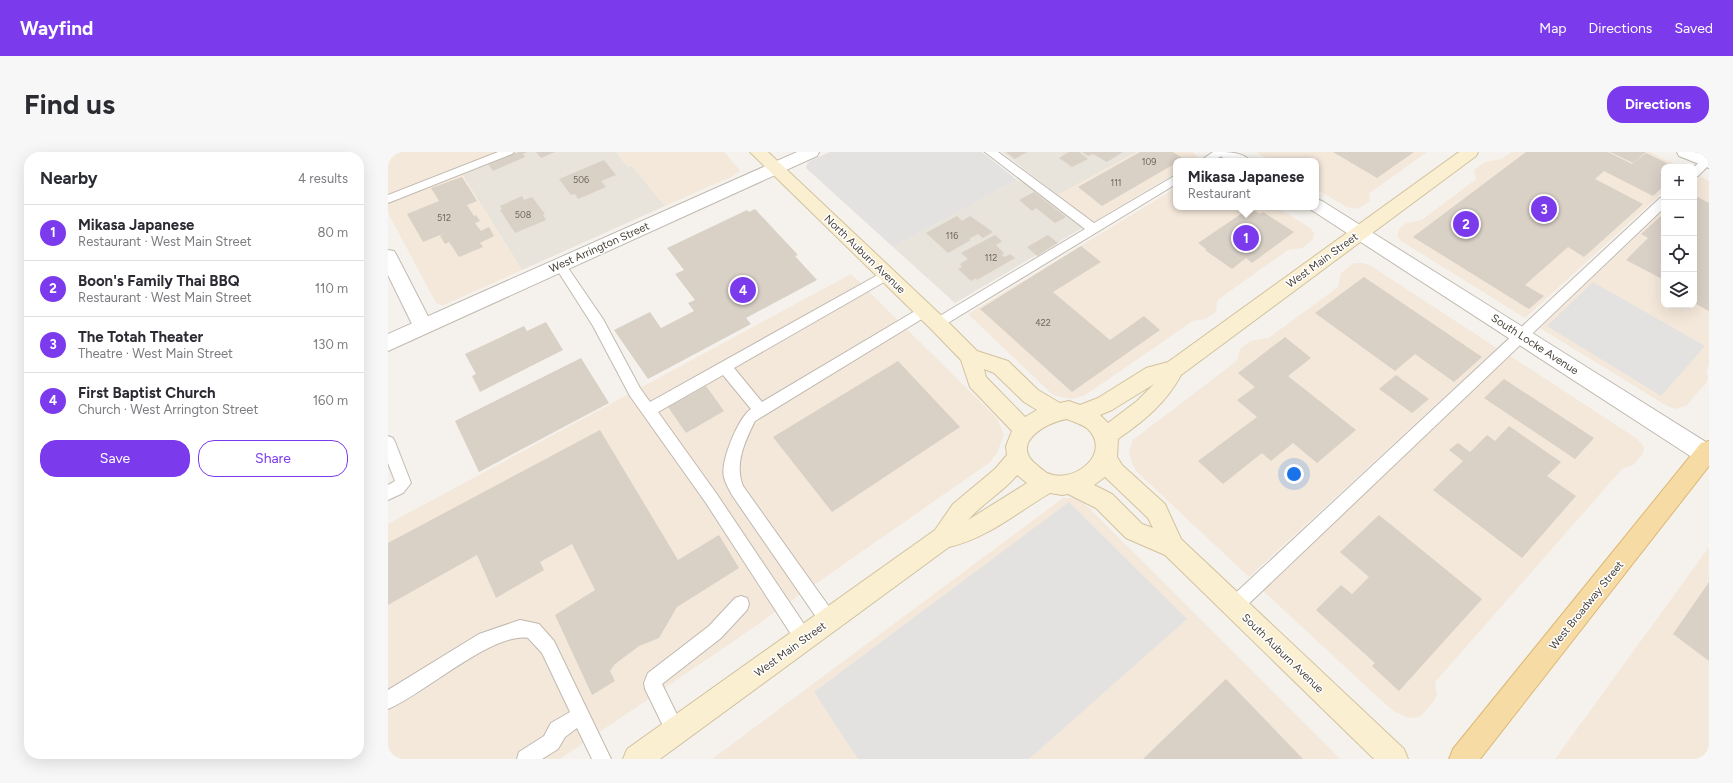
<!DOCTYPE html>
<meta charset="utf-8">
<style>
:root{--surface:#fff;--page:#f7f7f7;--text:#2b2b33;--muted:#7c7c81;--line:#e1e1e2;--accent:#7c3aed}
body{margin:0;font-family:Figtree,sans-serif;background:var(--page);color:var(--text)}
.controls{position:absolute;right:12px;top:12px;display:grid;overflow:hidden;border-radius:8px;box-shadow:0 4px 16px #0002}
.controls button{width:36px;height:36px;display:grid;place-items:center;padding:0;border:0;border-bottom:1px solid var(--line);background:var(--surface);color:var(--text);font:20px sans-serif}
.you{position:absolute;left:906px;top:322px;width:14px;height:14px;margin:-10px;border:3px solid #fff;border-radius:50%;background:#1a73e8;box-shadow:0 0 0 6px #1a73e833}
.badge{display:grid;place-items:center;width:26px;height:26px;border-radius:50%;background:var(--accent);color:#fff;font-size:13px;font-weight:700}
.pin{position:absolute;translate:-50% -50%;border:2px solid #fff;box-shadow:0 1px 4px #0006}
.popup{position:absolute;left:785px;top:6px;width:146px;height:52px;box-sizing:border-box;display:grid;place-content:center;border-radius:8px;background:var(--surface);filter:drop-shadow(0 1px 3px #0005);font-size:13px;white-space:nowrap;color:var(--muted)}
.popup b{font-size:15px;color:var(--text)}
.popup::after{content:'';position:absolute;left:50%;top:100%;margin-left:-8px;border:8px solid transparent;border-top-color:var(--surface)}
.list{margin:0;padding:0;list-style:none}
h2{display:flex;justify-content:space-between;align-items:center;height:52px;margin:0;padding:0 16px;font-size:17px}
h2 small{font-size:13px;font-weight:400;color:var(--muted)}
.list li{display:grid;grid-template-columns:26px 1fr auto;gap:12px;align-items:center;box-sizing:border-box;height:56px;padding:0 16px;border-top:1px solid var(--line)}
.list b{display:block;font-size:15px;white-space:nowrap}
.list p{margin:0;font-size:13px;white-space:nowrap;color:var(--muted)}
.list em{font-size:13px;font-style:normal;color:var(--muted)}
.actions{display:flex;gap:8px;padding:12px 16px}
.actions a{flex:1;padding:9px 0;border:1px solid var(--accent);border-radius:16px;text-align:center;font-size:14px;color:var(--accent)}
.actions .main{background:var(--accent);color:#fff}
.icon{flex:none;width:22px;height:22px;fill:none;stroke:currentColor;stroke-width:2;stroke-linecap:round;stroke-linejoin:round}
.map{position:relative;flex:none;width:1321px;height:607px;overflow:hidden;border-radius:16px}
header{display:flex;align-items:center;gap:24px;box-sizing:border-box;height:56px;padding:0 20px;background:var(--accent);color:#fff}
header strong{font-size:19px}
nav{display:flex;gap:22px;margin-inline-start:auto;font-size:14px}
.intro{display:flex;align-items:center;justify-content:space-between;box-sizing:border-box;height:96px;padding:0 24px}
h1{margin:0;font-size:28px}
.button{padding:10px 18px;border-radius:16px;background:var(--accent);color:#fff;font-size:14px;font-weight:700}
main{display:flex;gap:24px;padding:0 24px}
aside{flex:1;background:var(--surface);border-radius:16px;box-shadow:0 4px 16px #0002}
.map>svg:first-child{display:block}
.residential{fill:#e8e4db}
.commercial{fill:#f4e8da}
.parking{fill:#e4e2e0}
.building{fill:#d9d0c6}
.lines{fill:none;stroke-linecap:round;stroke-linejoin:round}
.service-casing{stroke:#c0b9b0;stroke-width:2}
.minor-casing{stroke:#c0b9b0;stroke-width:2}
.tertiary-casing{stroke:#c0b9b0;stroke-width:2}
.secondary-casing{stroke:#d1c2a0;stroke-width:2}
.primary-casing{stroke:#dbb774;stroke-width:2}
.service{fill:#fff;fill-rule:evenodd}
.minor{fill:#fff;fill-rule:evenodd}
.tertiary{fill:#fff;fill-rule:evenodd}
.secondary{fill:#fbefd1;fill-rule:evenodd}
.primary{fill:#f7dba4;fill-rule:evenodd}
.labels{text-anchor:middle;stroke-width:3;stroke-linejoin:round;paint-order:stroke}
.number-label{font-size:9px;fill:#6d665d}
.street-label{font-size:11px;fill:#49433a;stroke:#fff}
</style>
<header>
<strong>Wayfind</strong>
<nav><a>Map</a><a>Directions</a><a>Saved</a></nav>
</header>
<div class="intro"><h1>Find us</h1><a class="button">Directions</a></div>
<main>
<aside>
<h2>Nearby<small>4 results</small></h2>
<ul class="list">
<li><span class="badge">1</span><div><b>Mikasa Japanese</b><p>Restaurant · West Main Street</p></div><em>80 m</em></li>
<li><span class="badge">2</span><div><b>Boon's Family Thai BBQ</b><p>Restaurant · West Main Street</p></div><em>110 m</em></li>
<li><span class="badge">3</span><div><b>The Totah Theater</b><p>Theatre · West Main Street</p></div><em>130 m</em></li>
<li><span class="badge">4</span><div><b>First Baptist Church</b><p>Church · West Arrington Street</p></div><em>160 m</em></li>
</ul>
<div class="actions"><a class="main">Save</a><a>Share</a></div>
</aside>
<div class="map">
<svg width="1321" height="607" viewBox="0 0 1321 607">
<rect width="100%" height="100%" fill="#f5f2ed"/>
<!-- residential -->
<g class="residential">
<polygon points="129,0 228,0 240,15 244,14 277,54 134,118 74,22"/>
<polygon points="614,0 749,0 670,43"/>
<polygon points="629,28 647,37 696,75 567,151 505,95"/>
</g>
<!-- commercial -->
<g class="commercial">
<polygon points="0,0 110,0 0,43"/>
<polygon points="228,0 336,0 352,18 351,20 343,25 277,54 244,14 240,15"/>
<polygon points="749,0 805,0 810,6 808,9 788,9 788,21 705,70 670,43"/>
<polygon points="868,0 1039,0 983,40 981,41 982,49 970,57 959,55 952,51 928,37 928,9 883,9"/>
<polygon points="1123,0 1262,0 1293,15 1276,15 1276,39 1137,166 1013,89 1009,83 1011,77 1018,71 1030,69 1035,67 1088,27 1086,18 1097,10 1113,7"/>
<polygon points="74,22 134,118 56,153 53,153 48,151 0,61 0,51"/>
<polygon points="1312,24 1321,29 1321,213 1318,219 1320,225 1319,230 1298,254 1287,257 1279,254 1152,176 1276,58 1276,153 1306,153 1306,29"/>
<polygon points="788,36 788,55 889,55 922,76 926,81 925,87 915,96 900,98 831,147 829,150 828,160 817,167 805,169 696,244 682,247 665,243 580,162"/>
<polygon points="966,111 975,111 983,114 1109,196 861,425 748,319 743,308 741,298 745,288 754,281 846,211 850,206 852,197 862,189 880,186 886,182 950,135 953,121"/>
<polygon points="463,122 609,266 616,283 609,301 601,311 343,491 172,607 0,607 0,372"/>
<polygon points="1121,203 1248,286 1255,293 1256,297 1255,302 1245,313 1235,316 1048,529 1047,532 1049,543 1046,549 1032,565 1021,566 1007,560 995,550 873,437"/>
<polygon points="675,346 686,346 697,352 952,607 324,607"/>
<polygon points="1321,395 1321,607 1167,607"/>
</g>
<!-- parking -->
<g class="parking">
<polygon points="442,0 594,0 629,28 505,95 418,16 419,12 422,9"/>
<polygon points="1205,130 1317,194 1273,244 1159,174"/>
<polygon points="681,350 799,467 641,607 470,607 426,540"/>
</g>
<!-- building -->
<g class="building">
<polygon points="131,0 139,0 135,2 137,5 105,19 100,12"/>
<polygon points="148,0 167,0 153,6"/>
<polygon points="618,0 639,0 627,7"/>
<polygon points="681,0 691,0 700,7 684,15 671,6"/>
<polygon points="694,0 735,0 719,10 705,2 700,4"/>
<polygon points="752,0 785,0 796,7 788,9 788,11 714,54 690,35"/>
<polygon points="945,0 1026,0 989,26"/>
<polygon points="1138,0 1220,0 1244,12 1258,1 1287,15 1276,15 1276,34 1265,44 1216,19 1207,27 1255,52 1196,105 1180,95 1137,133 1156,144 1141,157 1025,85"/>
<polygon points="1222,0 1258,0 1245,11"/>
<polygon points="216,8 228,23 213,29 218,35 190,47 187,42 183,43 171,27"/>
<polygon points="74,25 89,49 79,53 86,64 88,63 92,69 87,71 93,79 101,75 106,84 92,91 95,95 71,105 61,90 57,92 52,84 57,81 35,90 19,62 51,49 43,36"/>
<polygon points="646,40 678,65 667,71 648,56 644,59 631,48"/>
<polygon points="1306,43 1321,51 1321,159 1306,151"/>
<polygon points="134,44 136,48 144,45 157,62 155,63 158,68 127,81 112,58 114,57 112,54"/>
<polygon points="862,56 872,62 875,60 906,80 864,111 858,106 844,117 817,98 818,97 810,91"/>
<polygon points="367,57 410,103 407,104 429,128 358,166 363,172 260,227 226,178 262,160 273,176 306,159 300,151 307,148 287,122 296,118 279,96 359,58 361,60"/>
<polygon points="1276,61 1276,128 1238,108 1260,86 1253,82"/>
<polygon points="569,64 574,69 582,64 605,80 595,86 590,82 581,87 583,88 560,101 538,81"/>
<polygon points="607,83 614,89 608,93 616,101 614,103 617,105 622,102 627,106 589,128 588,126 583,129 570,117 574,115 572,112 580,107 573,101"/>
<polygon points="660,83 670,91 649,104 639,95"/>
<polygon points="693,94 713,110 665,140 722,188 756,164 772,178 684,240 592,157"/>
<polygon points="976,125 1094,205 1066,230 1027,202 1007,219 927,161"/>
<polygon points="158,170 175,198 92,240 84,224 88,222 77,202 136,174 139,179"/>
<polygon points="897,185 923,206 900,224 968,278 929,311 905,291 883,309 874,301 835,332 810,309 869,265 849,248 867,235 850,221"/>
<polygon points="193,206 221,251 91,320 67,269"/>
<polygon points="510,209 572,275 444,360 385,285"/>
<polygon points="1008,223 1041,247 1024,261 991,237"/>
<polygon points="1116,227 1206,286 1187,307 1096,246"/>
<polygon points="318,234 336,259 298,281 280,255"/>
<polygon points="1121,274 1173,310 1159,324 1188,344 1134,406 1045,338 1075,309 1061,298 1070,291 1082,300 1099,283 1107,289"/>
<polygon points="212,278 290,408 331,383 351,416 289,455 271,486 251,494 227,512 222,519 227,529 204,543 167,463 207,438 184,392 152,410 156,418 108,446 89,403 0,453 0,391"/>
<polygon points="991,363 1094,447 1011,539 984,514 987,511 928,458 953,433 964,442 981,425 952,400"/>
<polygon points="1321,430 1321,509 1285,482"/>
<polygon points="838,527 915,607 755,607"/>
</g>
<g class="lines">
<defs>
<g id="service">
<polygon points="110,0 126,0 124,2 0,51 0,43"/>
<polygon points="597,0 610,0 706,71 788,23 788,32 550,177 545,176 543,172 545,168 697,77"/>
<polygon points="825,0 839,0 826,9 812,9"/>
<polygon points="1321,3 1321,13 1310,24 1306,25 1306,15 1317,5"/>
<polygon points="1276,45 1276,56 852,460 846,462 840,460 838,454 840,448 1272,46"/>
<path d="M 172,109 L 176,110 L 215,167 L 252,236 L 262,250 L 495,120 L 499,118 L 503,120 L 505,123 L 503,126 L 346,216 L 374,250 L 532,156 L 537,154 L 542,156 L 544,159 L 542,162 L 367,269 C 357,289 346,312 355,334 L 447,463 L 450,469 L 447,475 L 441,477 L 435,475 L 344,343 C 341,337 337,331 336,325 C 332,310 350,266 363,257 L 335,223 L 270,260 L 328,341 L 422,481 L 425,487 L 422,493 L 416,496 L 410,493 L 318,351 L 242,244 L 205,174 L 166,113 L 168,110 Z"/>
<polygon points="0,284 5,286 7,290 23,331 15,341 0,348 0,333 7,329 0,311"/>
<polygon points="353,444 359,446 361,452 359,458 333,486 274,532 297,579 295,586 288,588 281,586 257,537 256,531 260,521 321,474 347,446"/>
<path d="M 132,468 L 151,472 L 166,489 L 223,607 L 204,607 L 189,576 L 177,585 L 170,597 L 154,607 L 129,607 L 131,600 L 156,584 L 163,571 L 182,560 L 154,501 L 140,486 C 104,480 36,542 0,557 L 0,538 L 91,482 Z"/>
</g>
<g id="minor">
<path d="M 829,0 C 841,0 855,0 862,9 C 850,9 836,11 829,0 Z"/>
<polygon points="928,47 934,49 1321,292 1321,313 1313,311 922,57 921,55 928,55"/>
<polygon points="0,98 6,99 9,104 45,174 42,179 35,181 28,179 25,174 0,123"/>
</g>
<g id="tertiary">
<polygon points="409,0 431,0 429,4 0,199 0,182"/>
<polygon points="1289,0 1311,0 1321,5 1321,16 1291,4"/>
</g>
<path id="secondary" d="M 362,0 L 380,0 L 557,167 L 589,199 L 620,209 L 650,238 L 672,251 L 681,249 L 692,253 L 710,246 L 758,216 L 780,210 L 1071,0 L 1090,0 L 1088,4 L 793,223 C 778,251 756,269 730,287 L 729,305 L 734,313 L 777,352 L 793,387 L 1016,597 L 1020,607 L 986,607 L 777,403 L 738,386 L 708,356 L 680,342 L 674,343 L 662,341 C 628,361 600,386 561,395 L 272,607 L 235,607 L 239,597 L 547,378 L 565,352 L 607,317 L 619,303 L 618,294 L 624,279 L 582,235 L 573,208 L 543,177 ZM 596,217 L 606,221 L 636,250 L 649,258 L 637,265 L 598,225 ZM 766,232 L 749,249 L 720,271 L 712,263 L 724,258 ZM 679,267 C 686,270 696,273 701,278 C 724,304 683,333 659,321 C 656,319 652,316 649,313 C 621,292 658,270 679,267 ZM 629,323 L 639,331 L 580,368 C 595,351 615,340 629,323 ZM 717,325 L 760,366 L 765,376 L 754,372 L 724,342 L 706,333 Z"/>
<polygon id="primary" points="1321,289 1321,314 1092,607 1061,607 1065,597 1313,291"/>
</defs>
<!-- service casing -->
<use href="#service" class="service-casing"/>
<!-- minor casing -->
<use href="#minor" class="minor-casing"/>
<!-- tertiary casing -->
<use href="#tertiary" class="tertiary-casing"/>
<!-- secondary casing -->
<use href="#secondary" class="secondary-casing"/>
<!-- primary casing -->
<use href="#primary" class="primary-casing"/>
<!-- service -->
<use href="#service" class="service"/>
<!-- minor -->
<use href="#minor" class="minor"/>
<!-- tertiary -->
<use href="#tertiary" class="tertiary"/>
<!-- secondary -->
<use href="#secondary" class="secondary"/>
<!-- primary -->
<use href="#primary" class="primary"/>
</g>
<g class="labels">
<!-- number labels -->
<g class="number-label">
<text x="761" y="13">109</text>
<text x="193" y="31">506</text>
<text x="728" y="34">111</text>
<text x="135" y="66">508</text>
<text x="56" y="69">512</text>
<text x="564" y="87">116</text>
<text x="603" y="109">112</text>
<text x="655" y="174">422</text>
</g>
<!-- street labels -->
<g class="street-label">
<text transform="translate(211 95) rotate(-24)" y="4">West Arrington Street</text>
<text transform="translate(477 102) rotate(44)" y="4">North Auburn Avenue</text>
<text transform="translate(934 108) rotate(-36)" y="4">West Main Street</text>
<text transform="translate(1147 192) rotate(33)" y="4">South Locke Avenue</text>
<text transform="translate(1198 453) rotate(-51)" y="4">West Broadway Street</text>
<text transform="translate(402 497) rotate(-36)" y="4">West Main Street</text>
<text transform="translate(895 501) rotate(44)" y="4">South Auburn Avenue</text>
</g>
</g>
</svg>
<div class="controls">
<button>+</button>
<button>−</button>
<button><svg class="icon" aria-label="locate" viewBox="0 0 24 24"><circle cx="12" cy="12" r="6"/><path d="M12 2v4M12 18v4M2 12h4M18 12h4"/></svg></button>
<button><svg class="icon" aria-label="layers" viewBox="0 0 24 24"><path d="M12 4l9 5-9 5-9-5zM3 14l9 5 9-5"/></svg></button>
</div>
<div class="you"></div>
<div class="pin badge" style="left:858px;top:86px">1</div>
<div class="popup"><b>Mikasa Japanese</b>Restaurant</div>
<div class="pin badge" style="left:1078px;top:72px">2</div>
<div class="pin badge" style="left:1156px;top:57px">3</div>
<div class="pin badge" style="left:355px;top:138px">4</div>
</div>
</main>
